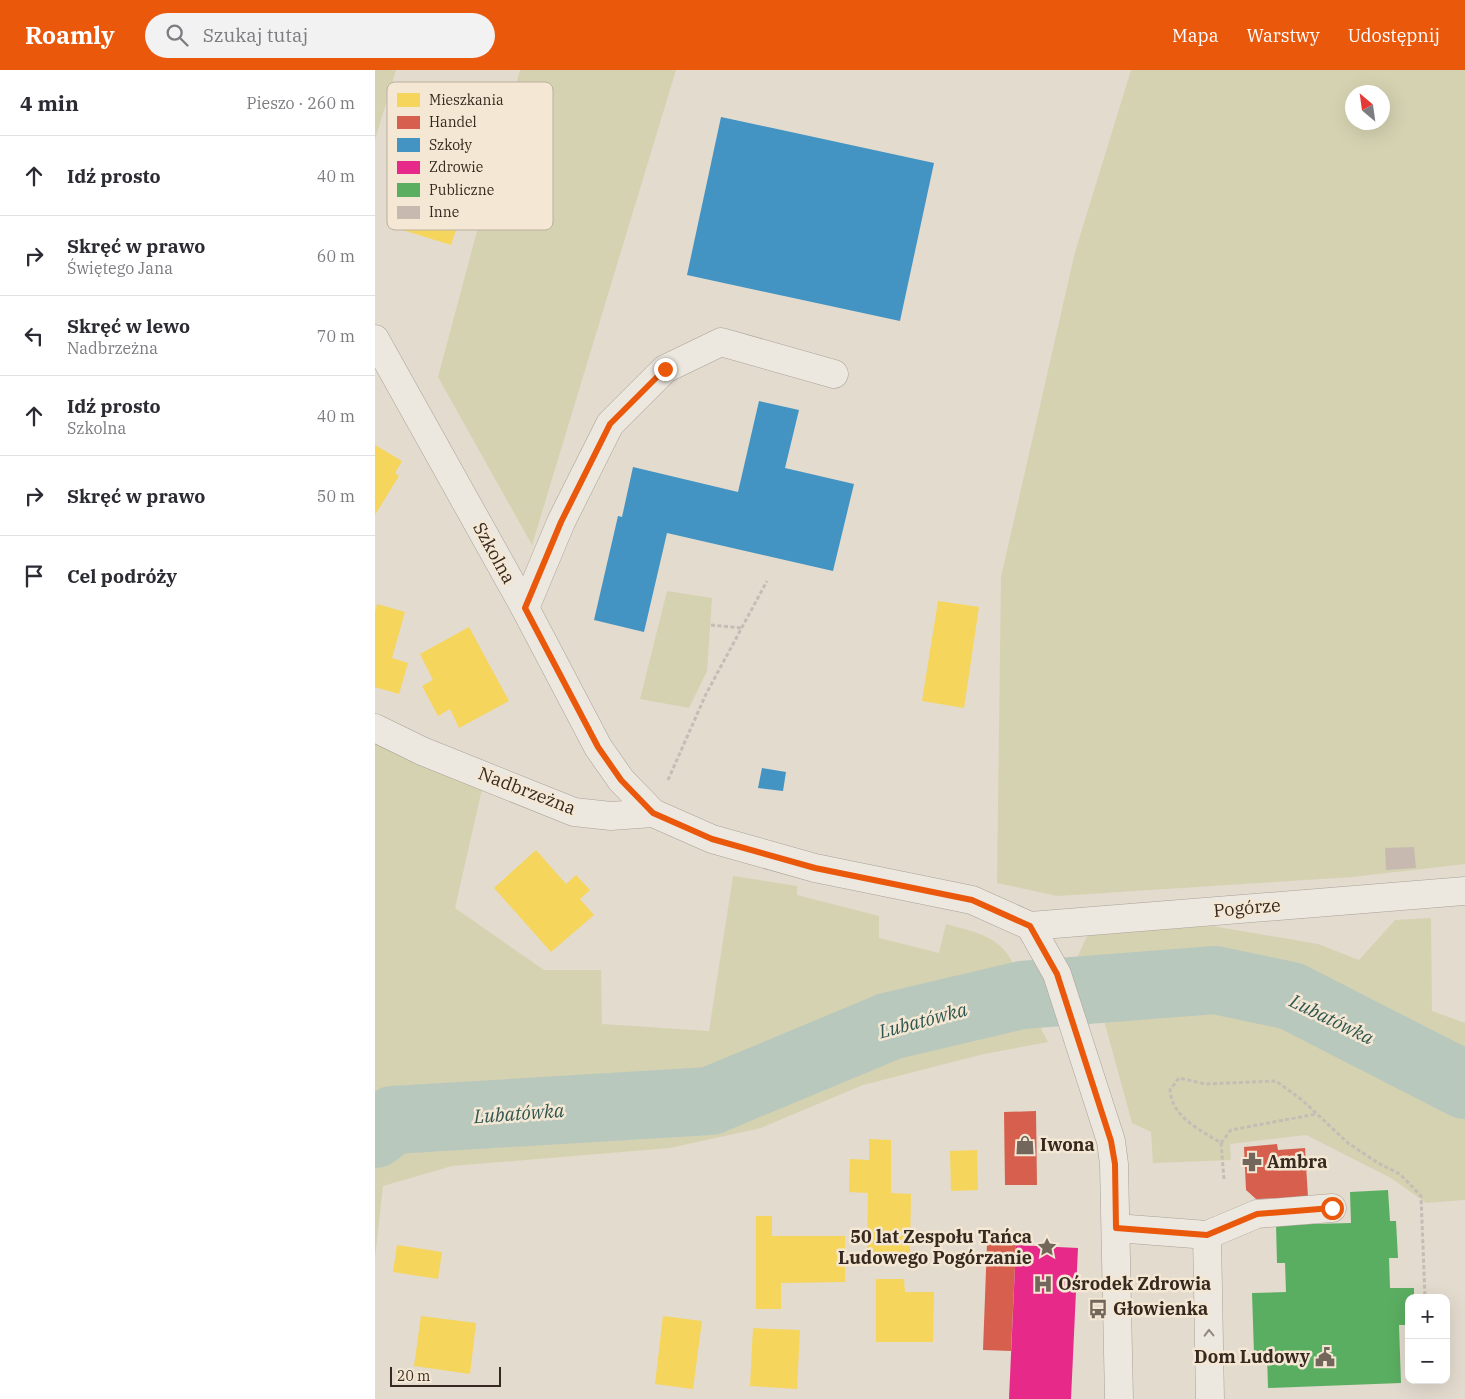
<!DOCTYPE html>
<html lang="pl">
<meta charset="utf-8">
<style>
:root{--surface:#fff;--page:#f2f2f3;--text:#2b2b33;--muted:#7c7c81;--line:#e1e1e2;--accent:#ea580c}
body{margin:0;font-family:"IBM Plex Serif",serif;background:var(--page);color:var(--text)}
.controls{position:absolute;right:15px;bottom:15px;display:grid;overflow:hidden;border-radius:10px;box-shadow:0 5px 20px #0002}
.controls button{width:45px;height:45px;display:grid;place-items:center;padding:0;border:0;border-bottom:1px solid var(--line);background:var(--surface);color:var(--text);font:25px sans-serif}
.compass{position:absolute;left:970px;top:15px;width:45px;height:45px;border-radius:50%;background:var(--surface);box-shadow:0 5px 20px #0002;rotate:331deg}
.scale{position:absolute;left:15px;bottom:12px;width:111px;box-sizing:border-box;padding-left:5px;border:2px solid #37291f;border-top:0;font-size:14px;line-height:18px;white-space:nowrap;color:#37291f;-webkit-text-stroke:4px #f4e8d4;paint-order:stroke}
.stop{position:absolute;width:15px;height:15px;margin:-11px;border:4px solid #ea580c;border-radius:50%;background:#fff}
.stop.end{background:#ea580c;border-color:#fff;box-shadow:0 1px 5px #0008}
.list{margin:0;padding:0;list-style:none}
h2{display:flex;justify-content:space-between;align-items:center;height:65px;margin:0;padding:0 20px;font-size:21px}
h2 small{font-size:16px;font-weight:400;color:var(--muted)}
.list li{display:grid;grid-template-columns:32px 1fr auto;gap:15px;align-items:center;box-sizing:border-box;height:80px;padding:0 20px;border-top:1px solid var(--line)}
.list b{display:block;font-size:19px;white-space:nowrap}
.list p{margin:0;font-size:16px;white-space:nowrap;color:var(--muted)}
.list em{font-size:16px;font-style:normal;color:var(--muted)}
.icon{flex:none;width:28px;height:28px;fill:none;stroke:currentColor;stroke-width:2;stroke-linecap:round;stroke-linejoin:round}
.map{position:relative;flex:none;width:1090px;height:1329px;overflow:hidden}
header{display:flex;align-items:center;gap:30px;box-sizing:border-box;height:70px;padding:0 25px;background:var(--accent);color:#fff}
header strong{font-size:24px}
nav{display:flex;gap:28px;margin-inline-start:auto;font-size:18px}
.search{width:350px;height:45px;background:var(--page);display:flex;align-items:center;gap:12px;box-sizing:border-box;padding:0 18px;border-radius:28px;color:var(--muted);font-size:19px}
main{display:flex}
aside{flex:1;background:var(--surface)}
.map>svg:first-child{display:block}
.green{fill:#d5d2b1;fill-rule:evenodd}
.homes{fill:#f6d55c}
.shops{fill:#d6604d}
.schools{fill:#4393c3}
.health{fill:#e7298a}
.public{fill:#5aae61}
.lines{fill:none;stroke-linecap:round;stroke-linejoin:round}
.river{stroke:#b9c8bd;stroke-width:68}
.building{fill:#c7b9af}
.minor-casing{stroke:#a9a197;stroke-width:29}
.path{stroke:#c4bdb6;stroke-width:3;stroke-dasharray:4 2.5;stroke-linecap:butt}
.minor{stroke:#ece7df;stroke-width:28}
.oneway{stroke:#92887f}
.route{stroke:#ea580c;stroke-width:6}
.labels{text-anchor:middle;stroke-width:5;stroke-linejoin:round;paint-order:stroke}
.street-label{font-size:18px;fill:#37291f;stroke:#f4e8d4}
.poi-label{font-size:18px;font-weight:bold;fill:#37291f;stroke:#f4e8d4;text-anchor:start}
.water-label{font-size:19px;font-style:italic;fill:#2f5650;stroke:#f4e8d4}
.key{fill:#f4e8d4;stroke:#bbaf9e;stroke-width:1}
.key-label{font-size:14px;fill:#37291f}
</style>
<header>
<strong>Roamly</strong>
<div class="search"><svg class="icon" aria-label="search" viewBox="0 0 24 24"><circle cx="10" cy="10" r="6"/><path d="M15 15l6 6"/></svg>Szukaj tutaj</div>
<nav><a>Mapa</a><a>Warstwy</a><a>Udostępnij</a></nav>
</header>
<main>
<aside>
<h2>4 min<small>Pieszo · 260 m</small></h2>
<ul class="list">
<li><svg class="icon" aria-label="ahead" viewBox="0 0 24 24"><path d="M12 20V5M6 11l6-6 6 6"/></svg><div><b>Idź prosto</b></div><em>40 m</em></li>
<li><svg class="icon" aria-label="right" viewBox="0 0 24 24"><path d="M7 20v-9h11M14 6l5 5-5 5"/></svg><div><b>Skręć w prawo</b><p>Świętego Jana</p></div><em>60 m</em></li>
<li><svg class="icon" aria-label="left" viewBox="0 0 24 24"><path d="M17 20v-9H6M10 6l-5 5 5 5"/></svg><div><b>Skręć w lewo</b><p>Nadbrzeżna</p></div><em>70 m</em></li>
<li><svg class="icon" aria-label="ahead" viewBox="0 0 24 24"><path d="M12 20V5M6 11l6-6 6 6"/></svg><div><b>Idź prosto</b><p>Szkolna</p></div><em>40 m</em></li>
<li><svg class="icon" aria-label="right" viewBox="0 0 24 24"><path d="M7 20v-9h11M14 6l5 5-5 5"/></svg><div><b>Skręć w prawo</b></div><em>50 m</em></li>
<li><svg class="icon" aria-label="arrive" viewBox="0 0 24 24"><path d="M6 21V4h12l-3 4 3 4H6"/></svg><div><b>Cel podróży</b></div></li>
</ul>
</aside>
<div class="map">
<svg width="1090" height="1329" viewBox="0 0 1090 1329">
<rect width="100%" height="100%" fill="#e3dbce"/>
<!-- green -->
<g class="green">
<polygon points="0,0 21,0 0,70"/>
<polygon points="145,0 301,0 157,475 63,307"/>
<path d="M 756,0 L 1090,0 L 1090,794 L 977,807 L 682,826 L 622,813 L 626,507 L 700,182 ZM 978,22 L 1008,22 L 1008,52 L 978,52 Z"/>
<polygon points="292,521 337,528 332,601 314,638 265,629"/>
<path d="M 0,674 L 107,719 L 80,838 L 169,900 L 226,900 L 227,954 L 334,961 L 358,806 L 422,816 L 422,825 L 504,846 L 504,868 L 564,883 L 571,854 C 610,865 630,867 645,909 L 537,932 L 365,1000 L 294,1015 L 295,1045 L 376,1028 L 518,970 L 627,938 L 662,951 L 673,972 L 609,984 L 488,1015 L 386,1058 L 295,1078 L 77,1096 L 8,1116 L 0,1188 Z"/>
<path d="M 1056,848 L 1057,941 L 1090,953 L 1090,1001 C 1019,960 949,912 867,897 C 819,889 756,898 707,900 L 701,890 L 713,864 L 837,856 L 943,874 L 984,890 L 1020,850 Z"/>
<polygon points="839,930 929,948 1090,1036 1090,1130 1051,1133 1016,1108 931,1065 855,1074 856,1090 778,1093 776,1062 757,1053 727,943"/>
</g>
<!-- homes -->
<g class="homes">
<polygon points="40,70 100,87 92,119 94,119 76,175 15,156"/>
<polygon points="0,375 27,391 20,403 24,406 0,445"/>
<polygon points="563,531 604,537 589,638 547,631"/>
<polygon points="2,534 30,542 17,588 33,593 24,624 0,617 0,543"/>
<polygon points="94,557 134,631 84,658 75,639 63,646 47,616 58,610 45,584"/>
<polygon points="161,780 191,814 201,805 215,820 205,829 219,845 176,882 119,818"/>
<polygon points="494,1069 516,1070 516,1123 536,1124 535,1185 492,1184 493,1123 474,1122 475,1089 494,1090"/>
<polygon points="602,1080 603,1120 576,1121 575,1081"/>
<polygon points="381,1146 397,1146 397,1166 470,1166 470,1212 406,1213 406,1239 381,1239"/>
<polygon points="22,1175 67,1182 63,1209 18,1202"/>
<polygon points="501,1209 529,1209 530,1222 559,1222 558,1272 501,1272"/>
<polygon points="46,1246 101,1253 95,1304 39,1296"/>
<polygon points="288,1246 327,1251 318,1319 280,1314"/>
<polygon points="378,1258 425,1260 422,1319 375,1316"/>
</g>
<!-- shops -->
<g class="shops">
<polygon points="661,1041 662,1115 630,1115 629,1042"/>
<polygon points="902,1074 903,1080 930,1078 933,1127 881,1129 871,1120 869,1077"/>
<polygon points="612,1174 641,1175 636,1281 608,1280"/>
</g>
<!-- schools -->
<g class="schools">
<polygon points="346,47 559,93 525,251 312,205"/>
<polygon points="384,331 424,340 410,398 479,414 458,501 292,463 269,562 219,550 243,446 247,447 258,397 363,422"/>
<polygon points="387,698 411,702 408,721 383,718"/>
</g>
<!-- health -->
<polygon class="health" points="641,1175 703,1178 696,1329 634,1329"/>
<!-- public -->
<polygon class="public" points="1013,1120 1015,1151 1021,1151 1023,1188 1014,1188 1015,1218 1039,1218 1039,1228 1034,1228 1034,1255 1024,1255 1026,1313 893,1318 892,1284 879,1284 877,1223 911,1222 910,1193 902,1193 901,1155 976,1153 975,1122"/>
<g class="lines">
<!-- river -->
<polyline class="river" points="0,1064 18,1050 335,1031 515,956 647,925 840,910 916,926 1090,1015"/>
</g>
<!-- building -->
<polygon class="building" points="1039,777 1041,798 1011,800 1010,778"/>
<g class="lines">
<defs>
<g id="minor">
<polyline points="0,269 150,538 223,677 246,710 278,743"/>
<polyline points="150,538 186,452 235,354 290,299 346,272 459,304"/>
<polyline points="0,658 47,681 199,742 236,746 278,743 337,769 440,798 597,830 655,856 1090,821"/>
<polyline points="655,856 682,904 736,1071 739,1094 744,1329"/>
<polyline points="741,1158 832,1165 882,1144 957,1138"/>
<polyline points="832,1165 835,1329"/>
</g>
</defs>
<!-- minor casing -->
<use href="#minor" class="minor-casing"/>
<!-- path -->
<g class="path">
<polyline points="336,555 367,558"/>
<polyline points="293,710 331,624 392,511"/>
<polyline points="846,1073 856,1060 941,1044"/>
<path d="M 849,1109 L 846,1073 C 826,1060 797,1048 795,1020 L 804,1008 L 830,1014 L 901,1011 L 927,1030 L 973,1073 L 1003,1093 L 1025,1104 L 1046,1126 L 1050,1228"/>
</g>
<!-- minor -->
<use href="#minor" class="minor"/>
</g>
<!-- one-way arrows -->
<defs><path id="oneway-chevron" d="M-2-3.5L2.5 0L-2 3.5" fill="none" stroke-width="1.6" stroke-linecap="round" stroke-linejoin="round" transform="scale(1.25)"/></defs>
<use class="oneway" href="#oneway-chevron" transform="translate(834 1263) rotate(-91)"/>
<g class="lines">
<!-- route -->
<polyline class="route" points="290,299 235,354 186,452 150,538 223,677 246,710 278,743 337,769 440,798 597,830 655,856 682,904 736,1071 740,1094 741,1158 832,1165 882,1144 957,1138"/>
</g>
<!-- icons -->
<defs>
<symbol id="shop-bare" viewBox="-9 -9 18 18"><path d="M-5-2.5h2.3a2.7 3.5 0 0 1 5.4 0H5L5.5 6h-11ZM-1.5-2.5h3a1.5 2.3 0 0 0-3 0Z" fill="#73675c" stroke="#f4e8d4" stroke-width="2.5" paint-order="stroke"/></symbol>
<symbol id="pharmacy-bare" viewBox="-9 -9 18 18"><path d="M-2-6h4v4h4v4h-4v4h-4v-4h-4v-4h4Z" fill="#73675c" stroke="#f4e8d4" stroke-width="2.5" paint-order="stroke"/></symbol>
<symbol id="sight-bare" viewBox="-9 -9 18 18"><path d="M0-6L1.8-2.2L6-1.7L2.9 1.2L3.7 5.4L0 3.3L-3.7 5.4L-2.9 1.2L-6-1.7L-1.8-2.2Z" fill="#73675c" stroke="#f4e8d4" stroke-width="2.5" paint-order="stroke"/></symbol>
<symbol id="hospital-bare" viewBox="-9 -9 18 18"><path d="M-5-5h3v3.5h4V-5h3V5h-3V1.5h-4V5h-3Z" fill="#73675c" stroke="#f4e8d4" stroke-width="2.5" paint-order="stroke"/></symbol>
<symbol id="bus-bare" viewBox="-9 -9 18 18"><path d="M-5-6H5V4H4V6H2V4H-2V6H-4V4H-5ZM-3.5-4V0h7V-4ZM-3.5 1.2v1.5H-2V1.2ZM2 1.2v1.5H3.5V1.2Z" fill="#73675c" stroke="#f4e8d4" stroke-width="2.5" paint-order="stroke"/></symbol>
<symbol id="civic-bare" viewBox="-9 -9 18 18"><path d="M-.6-6.5H3V-4.5H.6V-3L4-1V1h2V6H-6V1h2V-1L-.6-3ZM-1.2 2.5V6h2.4V2.5Z" fill="#73675c" stroke="#f4e8d4" stroke-width="2.5" paint-order="stroke"/></symbol>
</defs>
<g fill-rule="evenodd">
<use href="#shop-bare" x="636" y="1061" width="28" height="28"/>
<use href="#pharmacy-bare" x="863" y="1078" width="28" height="28"/>
<use href="#sight-bare" x="658" y="1163" width="28" height="28"/>
<use href="#hospital-bare" x="654" y="1200" width="28" height="28"/>
<use href="#bus-bare" x="709" y="1225" width="28" height="28"/>
<use href="#civic-bare" x="936" y="1273" width="28" height="28"/>
</g>
<g class="labels">
<!-- street labels -->
<g class="street-label">
<text transform="translate(119 483) rotate(61)" y="6">Szkolna</text>
<text transform="translate(152 721) rotate(21)" y="6">Nadbrzeżna</text>
<text transform="translate(872 838) rotate(-5)" y="6">Pogórze</text>
</g>
<!-- poi labels -->
<g class="poi-label">
<text x="665" y="1081">Iwona</text>
<text x="892" y="1098">Ambra</text>
<text x="657" y="1173" text-anchor="end">50 lat Zespołu Tańca<tspan x="657" dy="21">Ludowego Pogórzanie</tspan></text>
<text x="683" y="1220">Ośrodek Zdrowia</text>
<text x="738" y="1245">Głowienka</text>
<text x="935" y="1293" text-anchor="end">Dom Ludowy</text>
</g>
<!-- water labels -->
<g class="water-label">
<text transform="translate(957 949) rotate(26)" y="7">Lubatówka</text>
<text transform="translate(548 950) rotate(-15)" y="7">Lubatówka</text>
<text transform="translate(144 1043) rotate(-4)" y="7">Lubatówka</text>
</g>
</g>
<!-- legend -->
<rect x="12" y="12" width="166" height="148" rx="8" class="key"/>
<rect x="22" y="23" width="23" height="14" fill="#f6d55c"/>
<rect x="22" y="46" width="23" height="13" fill="#d6604d"/>
<rect x="22" y="68" width="23" height="14" fill="#4393c3"/>
<rect x="22" y="91" width="23" height="13" fill="#e7298a"/>
<rect x="22" y="113" width="23" height="14" fill="#5aae61"/>
<rect x="22" y="136" width="23" height="13" fill="#c7b9af"/>
<g class="key-label">
<text x="54" y="35">Mieszkania</text>
<text x="54" y="57">Handel</text>
<text x="54" y="80">Szkoły</text>
<text x="54" y="102">Zdrowie</text>
<text x="54" y="125">Publiczne</text>
<text x="54" y="147">Inne</text>
</g>
</svg>
<div class="controls">
<button>+</button>
<button>−</button>
</div>
<svg class="compass" viewBox="-18 -18 36 36"><path d="M0-13l5 13h-10z" fill="#e53935"/><path d="M0 13l5-13h-10z" fill="#7c7c81"/></svg>
<div class="scale">20 m</div>
<div class="stop" style="left:957px;top:1138px"></div>
<div class="stop end" style="left:290px;top:299px"></div>
</div>
</main>
